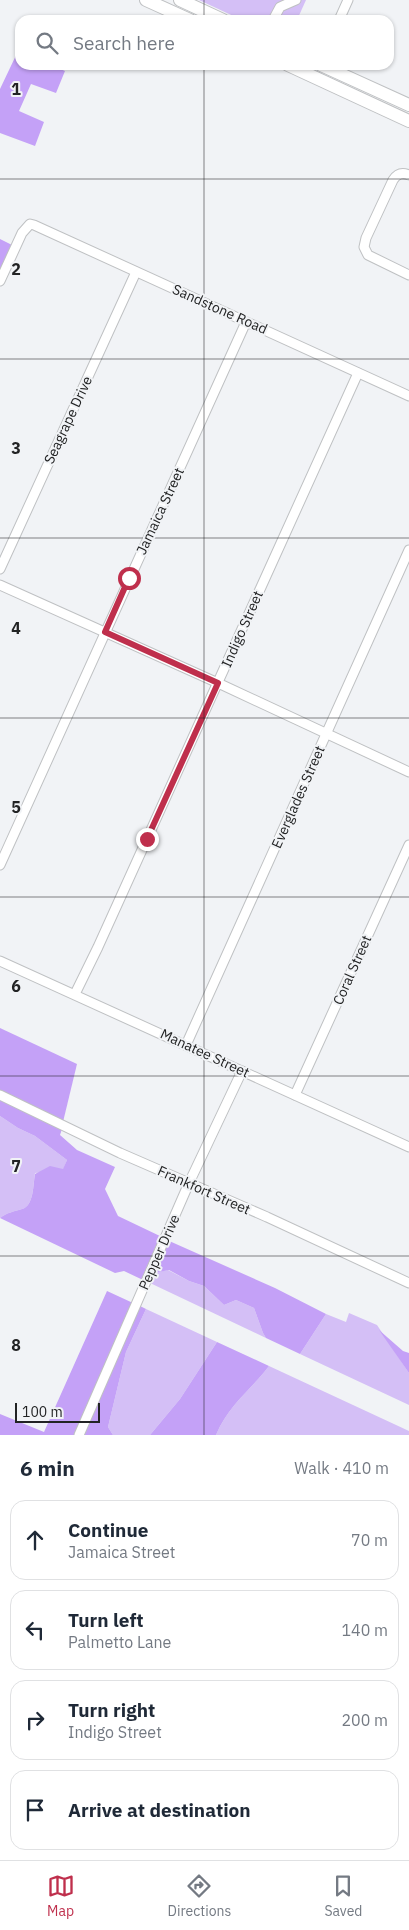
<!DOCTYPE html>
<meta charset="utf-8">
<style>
:root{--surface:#fff;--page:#f6f6f7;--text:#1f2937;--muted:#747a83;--line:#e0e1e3;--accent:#bf2f4c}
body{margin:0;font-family:"IBM Plex Sans",sans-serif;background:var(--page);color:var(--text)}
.scale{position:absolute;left:15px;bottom:12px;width:85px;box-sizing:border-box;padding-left:5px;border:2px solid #222324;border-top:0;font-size:14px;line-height:18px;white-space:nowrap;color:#222324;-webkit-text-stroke:4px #f1f3f6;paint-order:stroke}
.stop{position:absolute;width:15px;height:15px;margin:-11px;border:4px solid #bf2f4c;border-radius:50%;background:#fff}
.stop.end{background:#bf2f4c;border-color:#fff;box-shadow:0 1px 5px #0008}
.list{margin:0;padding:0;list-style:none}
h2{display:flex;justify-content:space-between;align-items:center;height:65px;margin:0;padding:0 20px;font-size:21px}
h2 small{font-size:16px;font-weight:400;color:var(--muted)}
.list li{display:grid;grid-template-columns:32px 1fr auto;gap:15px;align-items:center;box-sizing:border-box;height:80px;margin:0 10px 10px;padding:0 10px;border:1px solid var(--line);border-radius:15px}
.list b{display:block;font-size:19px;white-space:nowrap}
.list p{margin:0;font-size:16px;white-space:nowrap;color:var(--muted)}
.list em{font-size:16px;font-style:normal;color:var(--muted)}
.icon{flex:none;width:28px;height:28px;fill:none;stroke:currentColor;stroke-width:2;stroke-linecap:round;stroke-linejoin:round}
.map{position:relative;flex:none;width:409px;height:1435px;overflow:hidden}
.search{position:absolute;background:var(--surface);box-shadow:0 1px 4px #0004;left:15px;right:15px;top:15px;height:55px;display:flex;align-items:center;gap:12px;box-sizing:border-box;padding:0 18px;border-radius:15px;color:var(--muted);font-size:19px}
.sheet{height:425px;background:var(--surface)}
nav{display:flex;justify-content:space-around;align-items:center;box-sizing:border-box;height:70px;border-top:1px solid var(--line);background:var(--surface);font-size:14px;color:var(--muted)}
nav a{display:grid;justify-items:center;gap:2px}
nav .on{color:var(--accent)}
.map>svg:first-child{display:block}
.green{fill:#d4bff6}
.forest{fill:#c4a1f7}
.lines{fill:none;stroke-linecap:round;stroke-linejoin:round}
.minor-casing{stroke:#bfc1c3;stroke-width:11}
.highway-casing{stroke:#bfc1c3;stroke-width:14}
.minor{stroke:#fff;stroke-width:9}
.highway{stroke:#fff;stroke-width:12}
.route{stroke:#bf2f4c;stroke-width:6}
.grid{fill:none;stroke:#222324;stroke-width:1;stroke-opacity:0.55}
.labels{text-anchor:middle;stroke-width:4;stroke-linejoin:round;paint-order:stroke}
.street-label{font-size:14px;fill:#222324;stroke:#f1f3f6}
.grid-label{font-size:16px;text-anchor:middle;font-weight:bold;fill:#222324;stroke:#f1f3f6;stroke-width:4;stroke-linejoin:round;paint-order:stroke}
</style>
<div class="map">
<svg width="409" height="1435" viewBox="0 0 409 1435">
<rect width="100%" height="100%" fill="#f1f3f6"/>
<!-- green -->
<g class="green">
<polygon points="199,0 289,0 270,20 242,20"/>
<polygon points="300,0 306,0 297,20 276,20 281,11"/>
<path d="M 0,1116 L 18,1128 L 35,1136 L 67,1160 L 63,1170 L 35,1173 C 33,1184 34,1206 22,1209 C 13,1212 8,1212 0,1218 Z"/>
<polygon points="168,1270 189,1281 204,1286 224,1305 236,1300 254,1308 263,1333 266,1338 150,1283 153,1273"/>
<polygon points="146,1309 217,1342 180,1399 150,1435 113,1435 108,1427 126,1352"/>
<polygon points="349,1313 377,1325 409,1373 409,1405 300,1354 326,1314 346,1322"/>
<path d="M 269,1366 L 409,1431 L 409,1435 L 216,1435 C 229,1404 250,1391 269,1366 Z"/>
</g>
<!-- forest -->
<g class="forest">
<polygon points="19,49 20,65 51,65 65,71 56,93 31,84 19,111 44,122 35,146 0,133 0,89"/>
<polygon points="0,239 12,245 0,273"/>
<polygon points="0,1028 77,1064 63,1122 0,1092"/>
<path d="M 0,1099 L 62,1129 L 60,1135 L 77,1150 L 115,1167 L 105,1189 L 118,1216 L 162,1237 L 143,1280 L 124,1271 L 115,1273 L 0,1218 C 8,1212 13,1212 22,1209 C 34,1206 33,1184 35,1174 L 50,1166 L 63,1169 L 67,1160 L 35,1136 L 18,1128 L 0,1116 Z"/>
<polygon points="167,1240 275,1288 326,1314 300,1354 266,1338 263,1333 254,1308 236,1300 224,1305 204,1286 189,1281 169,1270 154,1273"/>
<polygon points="107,1291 133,1303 75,1435 0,1435 0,1414 44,1432"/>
<polygon points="138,1305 146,1309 126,1352 108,1427 113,1435 82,1435"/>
<polygon points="379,1330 403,1351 409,1353 409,1373"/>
<path d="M 217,1342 L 269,1366 C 250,1391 229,1404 216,1435 L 150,1435 L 180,1399 Z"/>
</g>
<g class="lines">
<defs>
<g id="minor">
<polyline points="273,20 280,7 296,0"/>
<polyline points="339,20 348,0"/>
<path d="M 409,175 C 402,172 397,174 393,180 L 366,238 L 364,247 L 368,255 L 409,275"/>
<polyline points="0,281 22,233 30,224 34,225 409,396"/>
<polyline points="0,569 136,272"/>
<polyline points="0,585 218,683 409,772"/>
<polyline points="0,865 246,322"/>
<polyline points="0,961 409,1147"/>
<polyline points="75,994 98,947 358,373"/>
<polyline points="186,1045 409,550"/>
<polyline points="0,1095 120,1153 267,1217 409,1283"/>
<polyline points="295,1095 409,845"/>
<polyline points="79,1435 189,1183 242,1071"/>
</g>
<g id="highway">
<polyline points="146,0 190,20"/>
<polyline points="180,0 223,20"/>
<polyline points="288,65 409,121"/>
<polyline points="321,65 409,105"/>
</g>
</defs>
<!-- minor casing -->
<use href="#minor" class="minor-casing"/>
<!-- highway casing -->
<use href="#highway" class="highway-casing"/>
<!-- minor -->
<use href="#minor" class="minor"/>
<!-- highway -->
<use href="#highway" class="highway"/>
</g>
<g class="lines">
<!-- route -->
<polyline class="route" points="129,578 105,632 218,683 147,839"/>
</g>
<!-- grid -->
<path class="grid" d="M 204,0 L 204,20M 204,65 L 204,1435M 0,179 L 409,179M 0,359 L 409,359M 0,538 L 409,538M 0,718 L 409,718M 0,897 L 409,897M 0,1076 L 409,1076M 0,1256 L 409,1256"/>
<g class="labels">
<!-- street labels -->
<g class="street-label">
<text transform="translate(220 309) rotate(24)" y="5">Sandstone Road</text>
<text transform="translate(68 420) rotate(-65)" y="5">Seagrape Drive</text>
<text transform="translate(160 511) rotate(-65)" y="5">Jamaica Street</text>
<text transform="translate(242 629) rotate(-66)" y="5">Indigo Street</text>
<text transform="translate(298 797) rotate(-66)" y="5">Everglades Street</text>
<text transform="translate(352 970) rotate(-66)" y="5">Coral Street</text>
<text transform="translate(205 1053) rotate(25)" y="5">Manatee Street</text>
<text transform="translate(204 1190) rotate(24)" y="5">Frankfort Street</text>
<text transform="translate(159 1252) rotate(-66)" y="5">Pepper Drive</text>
</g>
</g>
<g class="grid-label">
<text x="16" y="95">1</text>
<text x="16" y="275">2</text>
<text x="16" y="454">3</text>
<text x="16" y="634">4</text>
<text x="16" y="813">5</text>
<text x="16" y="992">6</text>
<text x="16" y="1172">7</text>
<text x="16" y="1351">8</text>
</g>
</svg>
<div class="scale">100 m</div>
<div class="stop" style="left:129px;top:578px"></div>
<div class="stop end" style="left:147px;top:839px"></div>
<div class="search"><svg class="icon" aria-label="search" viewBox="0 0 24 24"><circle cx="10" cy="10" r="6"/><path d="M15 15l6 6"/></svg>Search here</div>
</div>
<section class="sheet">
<h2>6 min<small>Walk · 410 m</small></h2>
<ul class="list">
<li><svg class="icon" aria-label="ahead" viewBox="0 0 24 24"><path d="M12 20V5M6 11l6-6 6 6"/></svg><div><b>Continue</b><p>Jamaica Street</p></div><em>70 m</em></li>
<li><svg class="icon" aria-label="left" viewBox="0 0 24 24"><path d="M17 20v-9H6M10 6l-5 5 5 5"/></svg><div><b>Turn left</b><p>Palmetto Lane</p></div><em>140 m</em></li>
<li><svg class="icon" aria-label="right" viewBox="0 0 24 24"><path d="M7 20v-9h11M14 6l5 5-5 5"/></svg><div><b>Turn right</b><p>Indigo Street</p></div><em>200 m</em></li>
<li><svg class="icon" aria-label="arrive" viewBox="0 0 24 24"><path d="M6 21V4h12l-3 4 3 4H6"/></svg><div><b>Arrive at destination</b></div></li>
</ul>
</section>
<nav>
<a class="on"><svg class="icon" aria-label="map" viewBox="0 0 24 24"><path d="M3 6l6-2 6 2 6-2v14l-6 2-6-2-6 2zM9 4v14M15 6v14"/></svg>Map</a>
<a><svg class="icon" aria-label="directions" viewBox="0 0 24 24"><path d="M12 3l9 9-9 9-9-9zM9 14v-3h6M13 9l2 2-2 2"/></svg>Directions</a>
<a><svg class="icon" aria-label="saved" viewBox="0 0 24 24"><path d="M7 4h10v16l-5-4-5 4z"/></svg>Saved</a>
</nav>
